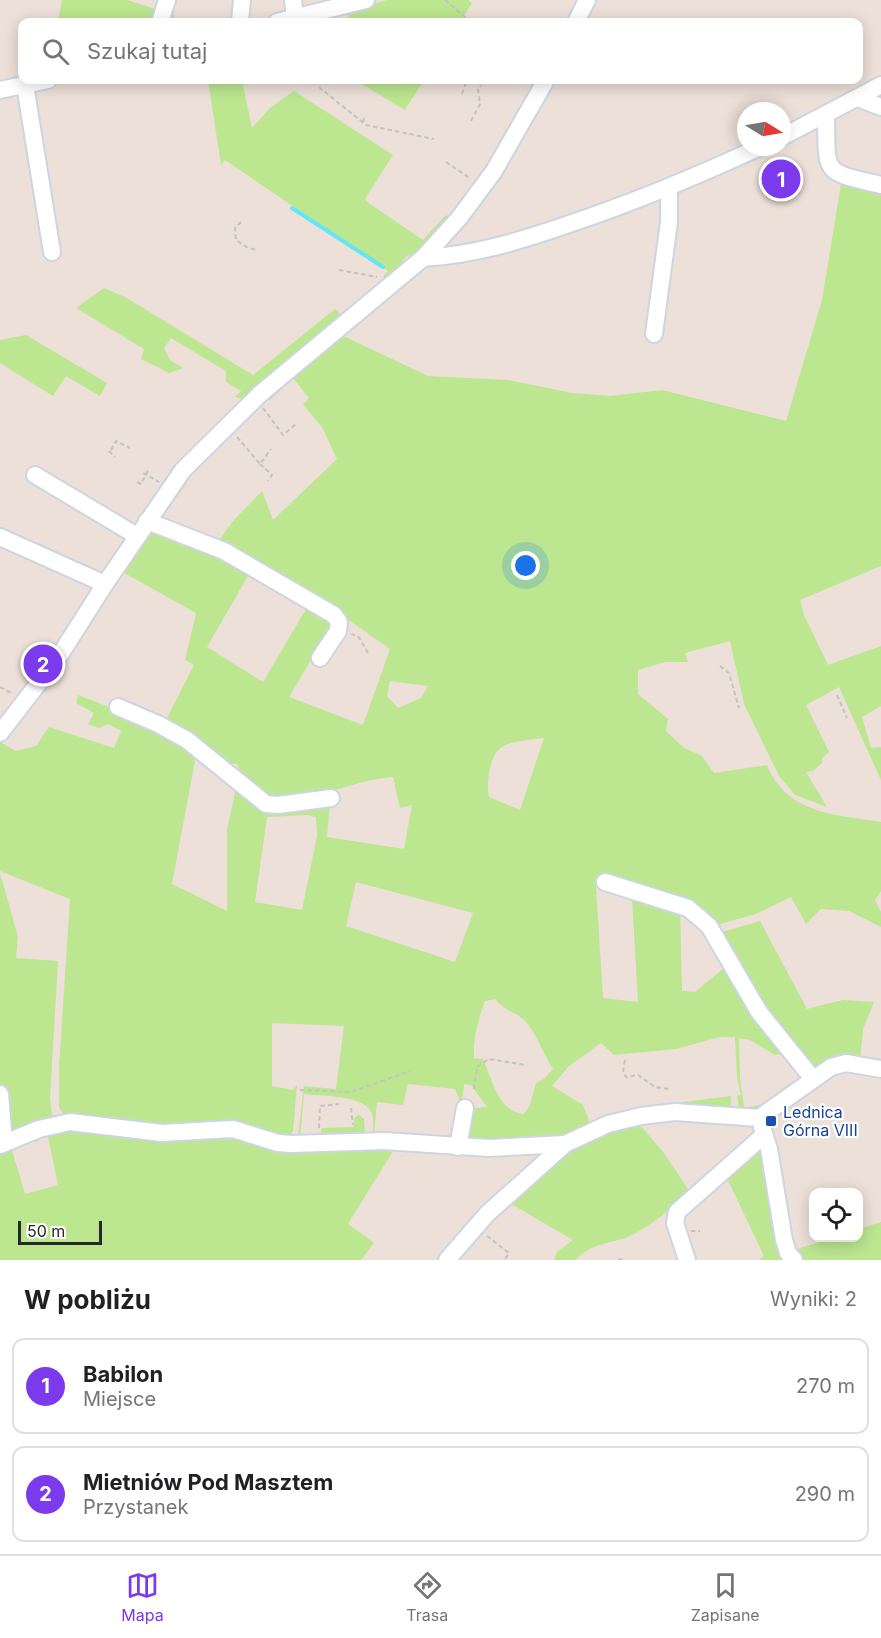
<!DOCTYPE html>
<html lang="pl">
<meta charset="utf-8">
<style>
:root{--surface:#fff;--page:#f6f6f6;--text:#202124;--muted:#757577;--line:#e0e0e0;--accent:#7c3aed}
body{margin:0;font-family:Inter,sans-serif;background:var(--page);color:var(--text)}
.controls{position:absolute;right:18px;bottom:18px;display:grid;overflow:hidden;border-radius:12px;box-shadow:0 3px 15px #0003}
.controls button{width:54px;height:54px;display:grid;place-items:center;padding:0;border:0;border-bottom:2px solid var(--line);background:var(--surface);color:var(--text);font:30px sans-serif}
.compass{position:absolute;left:737px;top:102px;width:54px;height:54px;border-radius:50%;background:var(--surface);box-shadow:0 3px 15px #0003;rotate:101deg}
.scale{position:absolute;left:18px;bottom:15px;width:84px;box-sizing:border-box;padding-left:6px;border:3px solid #282828;border-top:0;font-size:16px;line-height:21px;white-space:nowrap;color:#282828;-webkit-text-stroke:4px #fff;paint-order:stroke}
.you{position:absolute;left:526px;top:566px;width:21px;height:21px;margin:-15px;border:4px solid #fff;border-radius:50%;background:#1a73e8;box-shadow:0 0 0 9px #1a73e833}
.badge{display:grid;place-items:center;width:39px;height:39px;border-radius:50%;background:var(--accent);color:#fff;font-size:20px;font-weight:700}
.pin{position:absolute;translate:-50% -50%;border:3px solid #fff;box-shadow:0 2px 6px #0006}
.list{margin:0;padding:0;list-style:none}
h2{display:flex;justify-content:space-between;align-items:center;height:78px;margin:0;padding:0 24px;font-size:26px}
h2 small{font-size:20px;font-weight:400;color:var(--muted)}
.list li{display:grid;grid-template-columns:39px 1fr auto;gap:18px;align-items:center;box-sizing:border-box;height:96px;margin:0 12px 12px;padding:0 12px;border:2px solid var(--line);border-radius:12px}
.list b{display:block;font-size:22px;white-space:nowrap}
.list p{margin:0;font-size:20px;white-space:nowrap;color:var(--muted)}
.list em{font-size:20px;font-style:normal;color:var(--muted)}
.icon{flex:none;width:33px;height:33px;fill:none;stroke:currentColor;stroke-width:2;stroke-linecap:round;stroke-linejoin:round}
.map{position:relative;flex:none;width:881px;height:1260px;overflow:hidden}
.search{position:absolute;background:var(--surface);box-shadow:0 3px 15px #0003;left:18px;right:18px;top:18px;height:66px;display:flex;align-items:center;gap:15px;box-sizing:border-box;padding:0 21px;border-radius:12px;color:var(--muted);font-size:22px}
.sheet{height:294px;background:var(--surface)}
nav{display:flex;justify-content:space-around;align-items:center;box-sizing:border-box;height:84px;border-top:2px solid var(--line);background:var(--surface);font-size:16px;color:var(--muted)}
nav a{display:grid;justify-items:center;gap:3px}
nav .on{color:var(--accent)}
.map>svg:first-child{display:block}
.green{fill:#bce690;fill-rule:evenodd}
.lines{fill:none;stroke-linecap:round;stroke-linejoin:round}
.stream{stroke:#63e6f5;stroke-width:4}
.minor-casing{stroke:#cdd5e2;stroke-width:20}
.path{stroke:#c3c3c3;stroke-width:2;stroke-dasharray:4.5 3;stroke-linecap:butt}
.minor{stroke:#fff;stroke-width:16}
.transit-dot{fill:#1a4fb4;stroke:#fff;stroke-width:2}
.labels{text-anchor:middle;stroke-width:4.5;stroke-linejoin:round;paint-order:stroke}
.transit-label{font-size:16px;fill:#164399;stroke:#fff;text-anchor:start}
</style>
<div class="map">
<svg width="881" height="1260" viewBox="0 0 881 1260">
<rect width="100%" height="100%" fill="#ece0d8"/>
<!-- green -->
<g class="green">
<polygon points="62,0 127,0 174,15 172,22 58,22"/>
<polygon points="387,0 468,0 472,3 460,22 349,22 347,11"/>
<polygon points="208,80 242,80 252,128 270,108 294,91 393,155 365,199 370,204 423,240 446,215 452,220 413,259 408,255 402,261 405,266 389,280 383,276 388,271 225,160 221,165"/>
<polygon points="355,80 424,80 405,110"/>
<path d="M 842,178 L 881,188 L 881,566 L 800,600 L 804,615 L 828,665 L 881,646 L 881,706 L 862,717 L 871,748 L 881,747 L 881,780 L 839,687 L 806,705 L 829,752 L 822,758 L 822,763 L 813,771 L 806,772 L 827,807 L 795,795 L 779,776 L 744,704 L 730,641 L 685,653 L 688,662 L 665,662 L 638,670 L 638,694 L 668,719 L 666,731 L 684,748 L 702,756 L 714,773 L 767,765 C 786,814 837,815 881,822 L 881,891 L 875,900 L 881,912 L 881,927 L 849,911 L 821,909 L 806,924 L 791,897 L 756,914 L 713,926 L 689,905 L 606,880 L 596,887 L 603,998 L 638,1002 L 632,898 L 636,894 L 680,908 L 682,991 L 695,992 L 724,968 L 712,944 L 696,926 L 700,923 C 715,935 719,954 729,970 C 747,999 767,1026 789,1052 L 775,1055 L 750,1040 L 739,1038 L 740,1077 L 744,1108 L 766,1104 L 786,1086 L 790,1093 L 758,1113 L 740,1113 L 737,1096 L 741,1095 L 737,1077 L 735,1037 L 720,1037 L 676,1049 L 614,1055 L 601,1043 L 569,1066 L 552,1086 L 583,1105 L 594,1133 L 638,1120 L 678,1115 L 756,1123 L 739,1125 L 695,1120 L 640,1125 L 664,1153 L 690,1192 C 671,1207 652,1226 630,1236 C 610,1244 590,1243 576,1260 L 554,1260 L 557,1252 L 573,1240 L 508,1202 L 567,1147 L 565,1140 L 514,1144 L 507,1137 L 500,1138 L 498,1146 L 464,1144 L 467,1109 L 487,1107 L 471,1085 L 464,1084 L 458,1139 L 452,1145 L 390,1139 L 451,1142 L 456,1139 L 459,1098 L 455,1089 L 408,1084 L 403,1105 L 377,1102 L 374,1135 C 371,1130 376,1117 370,1110 C 359,1095 322,1096 304,1094 L 300,1139 L 320,1138 L 322,1128 L 354,1127 L 354,1118 L 359,1115 L 364,1119 L 365,1136 L 347,1139 L 300,1139 L 298,1136 L 304,1086 L 336,1089 L 344,1026 L 272,1023 L 272,1086 L 293,1090 L 297,1085 L 293,1131 L 286,1141 L 228,1126 L 188,1130 L 144,1129 L 67,1120 L 59,1107 L 59,1067 L 70,899 L 0,871 L 0,742 L 16,751 L 36,746 L 49,727 L 114,748 L 121,731 L 108,724 L 99,728 L 88,724 L 94,713 L 76,703 L 78,695 L 158,726 L 197,750 L 172,884 L 227,911 L 227,830 L 240,770 L 237,764 L 224,764 L 197,742 L 164,724 L 194,665 L 185,660 L 196,613 L 119,570 L 147,530 L 156,526 L 157,514 L 182,479 L 187,483 L 157,523 L 216,545 L 233,521 L 262,491 L 273,520 L 337,459 L 322,427 L 303,404 L 309,398 L 293,378 L 269,401 L 268,393 L 339,334 L 428,376 L 508,380 L 572,393 L 611,396 L 662,390 L 786,421 L 822,300 ZM 252,569 L 309,604 L 263,682 L 207,647 ZM 339,613 L 390,649 L 363,725 L 289,697 ZM 390,681 L 428,686 L 421,698 L 398,708 L 387,696 ZM 544,738 L 520,810 L 489,797 C 486,784 489,755 502,747 C 511,741 534,739 544,738 ZM 393,777 L 400,808 L 412,805 L 404,849 L 327,837 L 331,791 L 370,780 ZM 308,815 L 316,817 L 317,836 L 302,910 L 255,902 L 267,817 ZM 356,882 L 473,913 L 455,962 L 346,926 ZM 495,999 C 504,1011 517,1012 526,1022 C 537,1035 544,1055 553,1069 L 544,1079 L 536,1083 L 530,1105 L 524,1114 C 499,1113 492,1079 483,1059 L 474,1058 C 473,1037 478,1020 485,1001 Z"/>
<polygon points="104,288 125,297 253,375 335,309 344,318 245,400 235,397 241,391 226,382 226,371 171,338 164,348 170,360 183,368 169,373 141,359 144,349 76,308"/>
<polygon points="26,335 107,383 100,396 66,376 53,396 0,363 0,340"/>
<polygon points="0,873 18,937 16,958 58,961 50,1099 53,1121 0,1141"/>
<polygon points="760,921 807,1009 843,1000 874,1002 863,1029 860,1061 818,1072 788,1044 719,933"/>
<polygon points="731,1096 731,1111 599,1124 597,1119 644,1107"/>
<polygon points="50,1127 257,1139 556,1146 471,1225 468,1221 542,1152 395,1148 348,1224 374,1243 361,1260 0,1260 0,1148 37,1136 39,1141 36,1142 32,1138 11,1147 25,1194 58,1185 47,1132"/>
<polygon points="763,1140 784,1253 832,1238 858,1238 859,1229 881,1222 881,1260 759,1260 764,1256 725,1174"/>
</g>
<g class="lines">
<!-- stream -->
<polyline class="stream" points="292,208 383,267"/>
<defs>
<g id="minor">
<polyline points="293,0 295,18"/>
<polyline points="160,22 167,0"/>
<polyline points="240,22 242,0"/>
<polyline points="277,22 366,0"/>
<polyline points="576,22 587,0"/>
<polyline points="25,85 52,252"/>
<polyline points="0,90 48,80"/>
<polyline points="858,98 881,107"/>
<path d="M 826,116 C 827,176 822,171 881,185"/>
<polyline points="782,137 881,85"/>
<path d="M 423,258 C 475,255 520,241 569,224 C 635,202 697,176 760,147"/>
<polyline points="654,334 669,222 669,189"/>
<polyline points="35,475 137,536"/>
<polyline points="147,521 224,551 334,615 339,622 338,631 320,658"/>
<polyline points="0,537 105,584"/>
<polyline points="118,707 158,724 187,740 266,804 278,805 331,798"/>
<polyline points="0,733 58,658 105,584 183,470 260,394 423,258 460,217 494,171 546,80"/>
<polyline points="605,882 688,908 709,926 759,1012 813,1079"/>
<polyline points="0,1094 4,1143"/>
<polyline points="762,1127 769,1149 784,1240 788,1253 794,1260"/>
<polyline points="0,1145 39,1129 70,1122 162,1133 233,1129 278,1143 291,1144 385,1141 489,1148 565,1144"/>
<polyline points="458,1147 465,1108"/>
<polyline points="447,1260 487,1214 565,1144 608,1124 641,1116 675,1112 759,1118 831,1067 846,1063 881,1069"/>
<polyline points="687,1260 675,1223 677,1212 764,1135"/>
</g>
</defs>
<!-- minor casing -->
<use href="#minor" class="minor-casing"/>
<!-- path -->
<g class="path">
<polyline points="445,0 471,22"/>
<polyline points="316,80 320,88 366,125 434,139"/>
<polyline points="462,94 467,80"/>
<polyline points="471,121 480,104 478,89 481,85"/>
<polyline points="363,122 365,115"/>
<polyline points="446,162 471,179"/>
<polyline points="241,222 235,228 236,240 248,248 257,250"/>
<polyline points="339,270 377,277"/>
<polyline points="263,408 283,435 296,424"/>
<polyline points="237,437 260,464 271,449"/>
<polyline points="111,450 116,441 130,448"/>
<polyline points="109,451 115,457"/>
<polyline points="260,464 272,475 268,481"/>
<polyline points="143,473 159,482"/>
<polyline points="137,482 141,484 149,469"/>
<polyline points="351,634 358,636 368,653"/>
<polyline points="720,666 729,673 739,708"/>
<polyline points="0,687 13,694"/>
<polyline points="837,695 847,718"/>
<polyline points="625,1060 623,1072 626,1077 638,1075 655,1087 668,1089"/>
<polyline points="474,1089 477,1067 489,1059 525,1065"/>
<polyline points="300,1090 351,1092 410,1071"/>
<polyline points="351,1108 353,1125"/>
<polyline points="319,1128 320,1106 339,1104"/>
<polyline points="691,1231 700,1231"/>
<polyline points="487,1236 509,1253 505,1259"/>
<polyline points="618,1260 624,1259"/>
</g>
<!-- minor -->
<use href="#minor" class="minor"/>
</g>
<!-- markers -->
<rect class="transit-dot" x="765" y="1115" width="12" height="12" rx="3"/>
<g class="labels">
<!-- transit labels -->
<g class="transit-label">
<text x="783" y="1118">Lednica<tspan x="783" dy="18">Górna VIII</tspan></text>
</g>
</g>
</svg>
<div class="controls">
<button><svg class="icon" aria-label="locate" viewBox="0 0 24 24"><circle cx="12" cy="12" r="6"/><path d="M12 2v4M12 18v4M2 12h4M18 12h4"/></svg></button>
</div>
<svg class="compass" viewBox="-18 -18 36 36"><path d="M0-13l5 13h-10z" fill="#e53935"/><path d="M0 13l5-13h-10z" fill="#757577"/></svg>
<div class="scale">50 m</div>
<div class="you"></div>
<div class="pin badge" style="left:781px;top:179px">1</div>
<div class="pin badge" style="left:43px;top:664px">2</div>
<div class="search"><svg class="icon" aria-label="search" viewBox="0 0 24 24"><circle cx="10" cy="10" r="6"/><path d="M15 15l6 6"/></svg>Szukaj tutaj</div>
</div>
<section class="sheet">
<h2>W pobliżu<small>Wyniki: 2</small></h2>
<ul class="list">
<li><span class="badge">1</span><div><b>Babilon</b><p>Miejsce</p></div><em>270 m</em></li>
<li><span class="badge">2</span><div><b>Mietniów Pod Masztem</b><p>Przystanek</p></div><em>290 m</em></li>
</ul>
</section>
<nav>
<a class="on"><svg class="icon" aria-label="map" viewBox="0 0 24 24"><path d="M3 6l6-2 6 2 6-2v14l-6 2-6-2-6 2zM9 4v14M15 6v14"/></svg>Mapa</a>
<a><svg class="icon" aria-label="directions" viewBox="0 0 24 24"><path d="M12 3l9 9-9 9-9-9zM9 14v-3h6M13 9l2 2-2 2"/></svg>Trasa</a>
<a><svg class="icon" aria-label="saved" viewBox="0 0 24 24"><path d="M7 4h10v16l-5-4-5 4z"/></svg>Zapisane</a>
</nav>
